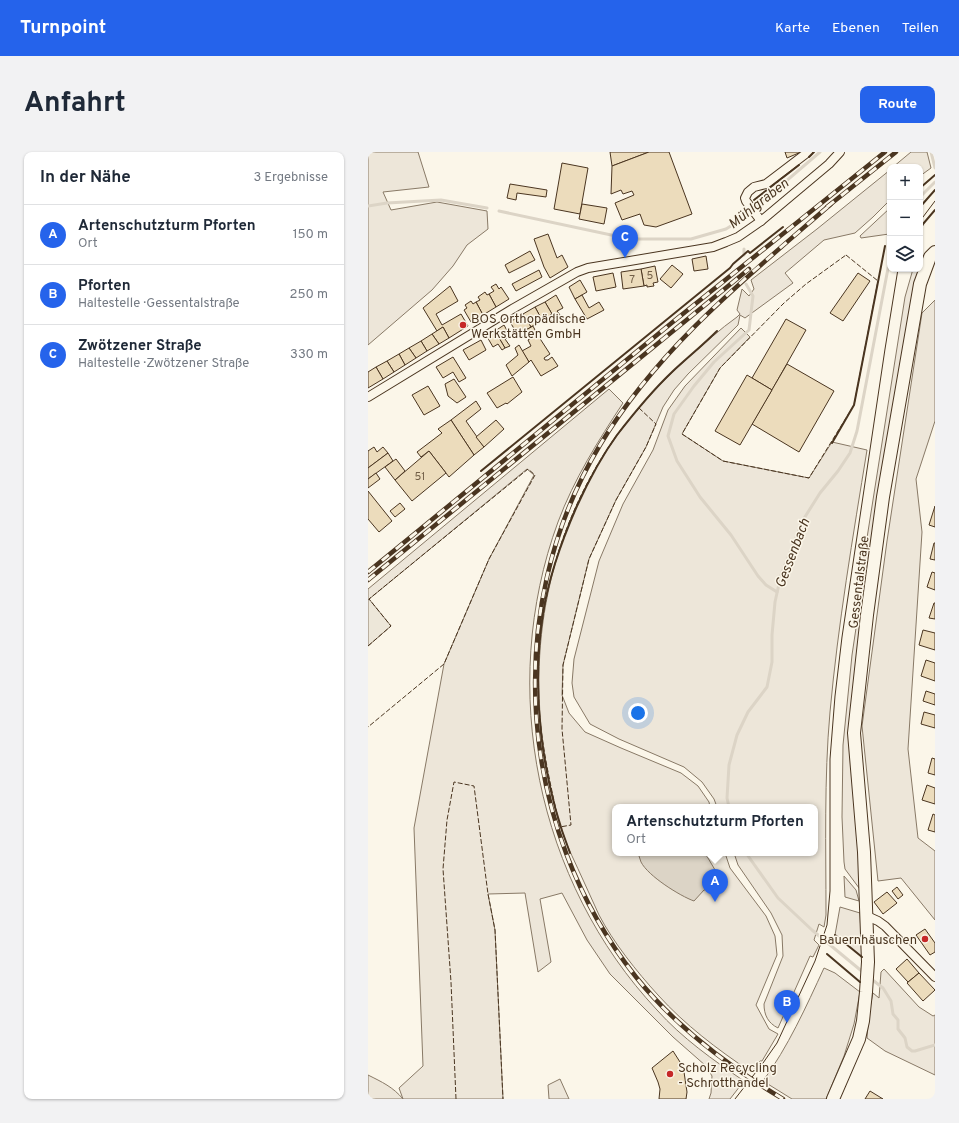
<!DOCTYPE html>
<html lang="de">
<meta charset="utf-8">
<style>
:root{--surface:#fff;--page:#f2f2f3;--text:#1f2937;--muted:#747a83;--line:#e0e1e3;--accent:#2563eb}
body{margin:0;font-family:Overpass,sans-serif;background:var(--page);color:var(--text)}
.controls{position:absolute;right:12px;top:12px;display:grid;overflow:hidden;border-radius:8px;box-shadow:0 1px 3px #0004}
.controls button{width:36px;height:36px;display:grid;place-items:center;padding:0;border:0;border-bottom:1px solid var(--line);background:var(--surface);color:var(--text);font:20px sans-serif}
.you{position:absolute;left:270px;top:561px;width:14px;height:14px;margin:-10px;border:3px solid #fff;border-radius:50%;background:#1a73e8;box-shadow:0 0 0 6px #1a73e833}
.badge{display:grid;place-items:center;width:26px;height:26px;border-radius:50%;background:var(--accent);color:#fff;font-size:13px;font-weight:700}
.pin{position:absolute;translate:-50% -33px;filter:drop-shadow(0 1px 2px #0008)}
.pin::after{content:'';position:absolute;top:21px;width:14px;height:12px;background:inherit;clip-path:polygon(0 0,100% 0,50% 100%)}
.popup{position:absolute;left:244px;top:652px;width:206px;height:52px;box-sizing:border-box;display:grid;place-content:center;border-radius:8px;background:var(--surface);filter:drop-shadow(0 1px 3px #0005);font-size:13px;white-space:nowrap;color:var(--muted)}
.popup b{font-size:15px;color:var(--text)}
.popup::after{content:'';position:absolute;left:50%;top:100%;margin-left:-8px;border:8px solid transparent;border-top-color:var(--surface)}
.list{margin:0;padding:0;list-style:none}
h2{display:flex;justify-content:space-between;align-items:center;height:52px;margin:0;padding:0 16px;font-size:17px}
h2 small{font-size:13px;font-weight:400;color:var(--muted)}
.list li{display:grid;grid-template-columns:26px 1fr auto;gap:12px;align-items:center;box-sizing:border-box;height:60px;padding:0 16px;border-top:1px solid var(--line)}
.list b{display:block;font-size:15px;white-space:nowrap}
.list p{margin:0;font-size:13px;white-space:nowrap;color:var(--muted)}
.list em{font-size:13px;font-style:normal;color:var(--muted)}
.icon{flex:none;width:22px;height:22px;fill:none;stroke:currentColor;stroke-width:2;stroke-linecap:round;stroke-linejoin:round}
.map{position:relative;flex:none;width:567px;height:947px;overflow:hidden;border-radius:8px}
header{display:flex;align-items:center;gap:24px;box-sizing:border-box;height:56px;padding:0 20px;background:var(--accent);color:#fff}
header strong{font-size:19px}
nav{display:flex;gap:22px;margin-inline-start:auto;font-size:14px}
.intro{display:flex;align-items:center;justify-content:space-between;box-sizing:border-box;height:96px;padding:0 24px}
h1{margin:0;font-size:28px}
.button{padding:10px 18px;border-radius:8px;background:var(--accent);color:#fff;font-size:14px;font-weight:700}
main{display:flex;gap:24px;padding:0 24px}
aside{flex:1;background:var(--surface);border-radius:8px;box-shadow:0 1px 3px #0004}
.map>svg:first-child{display:block}
.green{fill:#ede6d9;stroke:#887966}
.parking{fill:#ede7d9;stroke:#887966}
.water{fill:#dcd4c6;stroke:#887966}
.lines{fill:none;stroke-linecap:round;stroke-linejoin:round}
.stream{stroke:#dcd4c6;stroke-width:3}
.building{fill:#ecdcbc;stroke:#4a3520}
.minor-casing{stroke:#4a3520;stroke-width:10}
.secondary-casing{stroke:#4a3520;stroke-width:14}
.minor{stroke:#fbf6e9;stroke-width:8}
.secondary{stroke:#fbf6e9;stroke-width:12}
.tram{stroke:#4a3520;stroke-width:1}
.rail-casing{stroke:#4a3520;stroke-width:4.5}
.rail{stroke:#fbf6e9;stroke-width:3;stroke-dasharray:9;stroke-linecap:butt}
.fence{stroke:#4a3520;stroke-width:1;stroke-dasharray:5 2;stroke-linecap:butt}
.wall{stroke:#4a3520;stroke-width:2}
.poi-dot{fill:#c62828;stroke:#fbf6e9;stroke-width:1.5}
.labels{text-anchor:middle;stroke-width:3;stroke-linejoin:round;paint-order:stroke}
.number-label{font-size:11px;fill:#725f47}
.poi-label{font-size:13px;fill:#4a3520;stroke:#fbf6e9;text-anchor:start}
.street-label{font-size:13px;fill:#4a3520;stroke:#fbf6e9}
.water-label{font-size:14px;font-style:italic;fill:#4a3520;stroke:#fbf6e9}
</style>
<header>
<strong>Turnpoint</strong>
<nav><a>Karte</a><a>Ebenen</a><a>Teilen</a></nav>
</header>
<div class="intro"><h1>Anfahrt</h1><a class="button">Route</a></div>
<main>
<aside>
<h2>In der Nähe<small>3 Ergebnisse</small></h2>
<ul class="list">
<li><span class="badge">A</span><div><b>Artenschutzturm Pforten</b><p>Ort</p></div><em>150 m</em></li>
<li><span class="badge">B</span><div><b>Pforten</b><p>Haltestelle · Gessentalstraße</p></div><em>250 m</em></li>
<li><span class="badge">C</span><div><b>Zwötzener Straße</b><p>Haltestelle · Zwötzener Straße</p></div><em>330 m</em></li>
</ul>
</aside>
<div class="map">
<svg width="567" height="947" viewBox="0 0 567 947">
<rect width="100%" height="100%" fill="#fbf6e9"/>
<!-- green -->
<g class="green">
<polygon points="0,0 50,0 61,35 15,40 23,58 69,50 119,59 120,77 99,93 85,114 64,138 0,193"/>
<polygon points="543,0 559,0 563,16 552,24 552,15 525,15"/>
<path d="M 522,18 L 522,48 L 505,65 L 487,81 L 456,88 L 417,121 L 425,131 L 377,166 L 372,163 L 370,173 L 320,222 L 306,238 L 295,255 L 278,295 L 248,348 L 221,407 L 195,513 L 194,543 L 201,561 L 217,580 L 253,596 L 313,621 L 330,634 L 341,650 L 342,655 L 247,655 L 247,701 L 357,701 L 362,716 L 398,764 L 407,784 L 409,803 L 388,853 L 401,877 L 410,882 L 394,909 L 392,909 L 383,920 C 349,897 317,873 290,843 C 269,820 245,790 231,763 C 226,752 221,741 216,730 C 208,712 199,695 193,676 C 186,655 182,632 178,611 C 158,496 180,381 248,285 C 269,256 294,229 321,205 C 337,191 352,177 369,165 L 372,162 L 369,158 L 374,137 L 381,144 L 386,137 L 383,128 L 449,77 Z"/>
<polygon points="522,56 521,82 493,86 492,84"/>
<polygon points="545,117 551,117 550,124 487,532 494,740 477,717 476,710 474,665 475,593 484,503 491,456 496,405 537,145"/>
<polygon points="567,148 567,269 548,327 554,380 540,597 550,686 567,699 567,768 533,726 510,729 494,574 519,389 554,161"/>
<path d="M 373,176 L 382,185 L 352,216 L 314,282 L 355,309 L 441,326 L 464,290 L 499,298 C 485,384 470,472 462,560 C 456,627 458,695 458,763 L 456,775 L 451,772 L 446,788 L 451,793 L 445,805 L 442,804 L 410,876 C 400,871 396,863 396,852 L 415,804 L 414,783 L 403,761 L 370,713 L 366,701 L 447,701 L 447,655 L 349,655 L 346,647 L 334,630 L 316,615 L 251,587 L 222,572 L 206,545 L 204,531 L 206,507 L 231,409 L 255,352 L 285,298 L 300,258 L 317,234 Z"/>
<path d="M 241,237 L 255,251 C 230,289 206,327 190,370 C 129,536 169,730 289,858 C 314,886 345,908 376,929 L 362,947 L 341,947 L 343,941 L 344,924 L 338,914 L 305,885 L 242,822 L 219,788 L 194,741 L 172,747 L 183,810 L 170,820 L 157,741 L 120,742 L 127,778 L 135,947 L 0,947 L 0,923 C 14,930 25,935 35,947 L 31,936 L 55,914 L 46,676 L 76,512 L 121,407 L 166,323 L 159,317 L 0,448 L 0,437 Z"/>
<polygon points="476,724 488,738 491,749 477,745"/>
<polygon points="472,755 492,761 494,805 467,783"/>
<path d="M 456,816 L 467,821 L 492,840 L 486,872 L 476,904 L 458,947 L 424,947 L 395,929 C 420,895 438,855 456,816 Z"/>
<polygon points="516,817 551,855 565,864 567,863 567,923 517,899 499,886 501,860 505,841 511,846 513,820"/>
<polygon points="192,927 201,947 181,947 180,933"/>
</g>
<!-- parking -->
<polygon class="parking" points="1,447 23,474 0,494 0,448"/>
<!-- water -->
<path class="water" d="M 270,701 L 337,701 L 353,728 L 352,735 L 336,738 L 326,749 C 312,744 280,724 273,710 C 272,707 271,704 270,701 Z"/>
<g class="lines">
<!-- stream -->
<g class="stream">
<polyline points="563,0 567,16"/>
<polyline points="552,45 567,30"/>
<polyline points="0,54 19,51 73,48 119,56"/>
<polyline points="131,59 262,87 323,87 358,77 374,67 452,0"/>
<polyline points="376,97 376,103"/>
<polyline points="378,132 385,144 381,178 346,210 326,234 306,262 300,284 309,309 332,345 363,383 390,424 398,433 409,440"/>
<polyline points="361,655 359,646 361,613 369,583 380,560 399,535 404,510 404,483 407,450 413,423 435,368 452,341 470,319 482,301 489,279 522,106"/>
<polyline points="378,701 410,746 444,778 496,821"/>
<polyline points="502,826 515,836 523,849 525,862 530,868 530,877 537,886 539,895 544,899 547,899 567,893"/>
</g>
</g>
<!-- building -->
<g class="building">
<polygon points="242,0 281,0 244,14"/>
<polygon points="281,0 301,0 324,62 288,75 276,73 272,62 254,68 247,51 266,43 264,39 255,42 253,38 243,42 244,14"/>
<polygon points="417,0 433,0 419,6"/>
<polygon points="194,11 220,16 212,62 186,57"/>
<polygon points="142,32 179,38 178,45 149,41 148,48 139,46"/>
<polygon points="214,52 239,56 236,72 211,67"/>
<polygon points="180,82 189,106 194,103 200,115 182,126 176,115 166,87"/>
<polygon points="162,99 167,108 141,121 137,113"/>
<polygon points="338,104 340,117 326,119 324,107"/>
<polygon points="304,113 315,122 303,136 292,127"/>
<polygon points="287,114 290,130 285,131 286,134 279,135 279,133 276,134 273,117"/>
<polygon points="273,117 276,134 255,137 253,120"/>
<polygon points="171,118 174,125 148,139 144,132"/>
<polygon points="245,121 248,135 228,139 225,125"/>
<polygon points="490,121 502,129 475,169 462,161"/>
<polygon points="212,128 219,140 207,147 201,135"/>
<polygon points="128,132 131,137 133,135 141,147 128,155 121,142 126,139 123,135"/>
<polygon points="82,134 90,149 68,162 74,173 93,162 100,174 81,186 75,175 69,179 55,156"/>
<polygon points="117,140 119,143 121,142 128,155 115,163 108,150 112,148 110,145"/>
<polygon points="188,143 195,156 189,159 192,163 188,165 185,161 184,162 177,150"/>
<polygon points="214,143 221,156 231,150 236,158 219,167 207,147"/>
<polygon points="103,149 105,152 108,150 115,163 103,170 96,158 99,156 97,153"/>
<polygon points="177,150 184,162 182,163 185,168 180,170 177,166 174,168 167,155"/>
<polygon points="167,155 174,168 163,175 155,162"/>
<polygon points="155,162 163,175 150,183 142,170"/>
<polygon points="418,167 438,178 404,238 384,226"/>
<polygon points="136,173 142,184 137,187 142,194 137,196 127,179"/>
<polygon points="165,174 169,182 163,185 158,178"/>
<polygon points="75,175 81,186 71,192 64,182"/>
<polygon points="127,179 137,196 134,198 130,192 125,195 118,183"/>
<polygon points="64,182 71,192 59,199 53,189"/>
<polygon points="169,182 182,202 176,206 177,208 180,208 184,205 190,214 173,224 163,208 161,210 154,199 163,194 160,188"/>
<polygon points="113,188 118,198 101,208 95,198"/>
<polygon points="53,189 59,199 48,206 41,196"/>
<polygon points="151,193 161,210 144,224 138,213 150,203 147,196"/>
<polygon points="41,196 48,206 37,213 31,202"/>
<polygon points="31,202 37,213 26,220 19,209"/>
<polygon points="85,205 98,226 91,230 85,220 75,226 68,215"/>
<polygon points="19,209 26,220 15,227 8,215"/>
<polygon points="419,212 466,239 431,300 384,272"/>
<polygon points="8,215 15,227 0,236 0,220"/>
<polygon points="379,223 404,238 372,293 347,279"/>
<polygon points="145,225 154,240 139,252 138,251 129,256 119,241"/>
<polygon points="86,227 98,245 89,251 80,244 77,232"/>
<polygon points="60,234 72,254 56,263 44,243"/>
<polygon points="108,249 113,257 98,269 116,295 106,303 83,268"/>
<polygon points="83,268 106,303 81,325 61,299 53,305 49,300 74,281 70,277"/>
<polygon points="128,268 136,277 116,295 108,285"/>
<polygon points="6,295 9,300 15,295 20,301 0,316 0,299"/>
<polygon points="61,299 78,321 44,349 27,328"/>
<polygon points="20,301 25,309 0,327 0,316"/>
<polygon points="28,307 37,319 27,328 17,315"/>
<polygon points="8,321 12,327 0,336 0,327"/>
<polygon points="0,339 24,369 11,380 0,367"/>
<polygon points="32,351 37,357 27,365 22,359"/>
<polygon points="567,354 567,375 561,373"/>
<polygon points="566,391 567,391 567,408 562,407"/>
<polygon points="564,420 567,421 567,438 559,435"/>
<polygon points="566,451 567,451 567,467 561,466"/>
<polygon points="555,478 567,481 567,498 551,493"/>
<polygon points="558,508 567,511 567,529 553,524"/>
<polygon points="558,539 567,542 567,553 555,549"/>
<polygon points="556,560 567,563 567,576 553,572"/>
<polygon points="564,606 567,607 567,623 560,621"/>
<polygon points="559,633 567,636 567,652 554,648"/>
<polygon points="565,662 567,663 567,680 560,678"/>
<polygon points="529,735 535,743 530,747 524,739"/>
<polygon points="519,740 529,751 515,762 506,750"/>
<polygon points="557,777 567,791 567,800 562,803 548,783"/>
<polygon points="539,807 551,821 540,830 528,817"/>
<polygon points="551,821 567,838 555,849 539,831"/>
<polygon points="305,899 312,910 316,920 319,940 318,947 291,947 292,937 290,930 284,916"/>
<polygon points="502,939 515,947 497,947"/>
</g>
<g class="lines">
<defs>
<g id="minor">
<polyline points="393,69 378,49 377,46 380,40 386,35 398,32 440,0"/>
<polyline points="0,245 146,156 209,120 220,116 345,95 358,90 370,85 393,69 461,12 472,0"/>
<polyline points="499,764 510,769 517,774 567,825"/>
</g>
<polyline id="secondary" points="465,947 491,887 495,869 498,840 500,810 496,700 486,581 499,463 515,345 552,132 562,105 567,100"/>
</defs>
<!-- minor casing -->
<use href="#minor" class="minor-casing"/>
<!-- secondary casing -->
<use href="#secondary" class="secondary-casing"/>
<!-- minor -->
<use href="#minor" class="minor"/>
<!-- secondary -->
<use href="#secondary" class="secondary"/>
<!-- tram -->
<g class="tram">
<polyline points="552,69 567,49"/>
<polyline points="367,947 395,911 409,891 447,809 459,773 462,739 462,607 467,544 474,485 517,197 530,117"/>
</g>
<defs>
<g id="rail">
<polyline points="459,55 528,0"/>
<polyline points="0,420 306,169 517,0"/>
<polyline points="0,428 381,117"/>
<path d="M 415,947 C 360,914 308,875 268,825 C 149,675 133,457 232,293 C 290,196 379,125 463,52"/>
</g>
</defs>
<!-- rail casing -->
<use href="#rail" class="rail-casing"/>
<!-- rail -->
<use href="#rail" class="rail"/>
<!-- fence -->
<g class="fence">
<polygon points="478,103 510,129 486,253 441,326 355,309 314,282 352,216 416,151 438,132"/>
<path d="M 271,256 L 288,272 L 278,295 L 248,348 L 221,407 L 195,513 L 194,577 L 203,673 L 192,675 C 183,636 174,596 171,556 C 164,461 193,362 248,284 C 255,275 263,265 271,256 Z"/>
<polyline points="0,494 23,474 1,447 160,317 167,323 121,407 76,512 0,575"/>
<polyline points="88,947 83,830 75,717 79,668 86,630 106,634 120,742 127,778 135,947"/>
</g>
<!-- wall -->
<g class="wall">
<polyline points="441,5 446,0"/>
<polyline points="552,36 567,23"/>
<polyline points="386,48 431,13"/>
<polyline points="552,55 567,38"/>
<polyline points="552,78 555,72 567,58"/>
<polyline points="521,82 522,80"/>
<polyline points="464,291 486,253 517,94"/>
<polyline points="113,319 362,116 365,112 380,99 382,101 415,75"/>
<path d="M 202,701 C 173,626 163,540 175,461 C 181,424 194,388 209,354 C 220,330 233,305 249,283 C 266,261 284,239 304,220 C 319,206 335,193 349,179"/>
<polyline points="467,783 494,805"/>
<polyline points="459,802 492,830"/>
</g>
</g>
<!-- markers -->
<g class="poi-dot">
<circle cx="95" cy="173" r="4"/>
<circle cx="557" cy="787" r="4"/>
<circle cx="302" cy="922" r="4"/>
</g>
<g class="labels">
<!-- number labels -->
<g class="number-label">
<text x="282" y="127">5</text>
<text x="264" y="131">7</text>
<text x="52" y="328">51</text>
</g>
<!-- poi labels -->
<g class="poi-label">
<text x="103" y="171">BOS Orthopädische<tspan x="103" dy="15">Werkstätten GmbH</tspan></text>
<text x="549" y="792" text-anchor="end">Bauernhäuschen</text>
<text x="310" y="920">Scholz Recycling<tspan x="310" dy="15">- Schrotthandel</tspan></text>
</g>
<!-- street labels -->
<g class="street-label">
<text transform="translate(490 430) rotate(-83)" y="5">Gessentalstraße</text>
</g>
<!-- water labels -->
<g class="water-label">
<text transform="translate(390 51) rotate(-38)" y="5">Mühlgraben</text>
<text transform="translate(424 401) rotate(-69)" y="5">Gessenbach</text>
</g>
</g>
</svg>
<div class="controls">
<button>+</button>
<button>−</button>
<button><svg class="icon" aria-label="layers" viewBox="0 0 24 24"><path d="M12 4l9 5-9 5-9-5zM3 14l9 5 9-5"/></svg></button>
</div>
<div class="you"></div>
<div class="pin badge" style="left:347px;top:750px">A</div>
<div class="popup"><b>Artenschutzturm Pforten</b>Ort</div>
<div class="pin badge" style="left:419px;top:871px">B</div>
<div class="pin badge" style="left:257px;top:106px">C</div>
</div>
</main>
